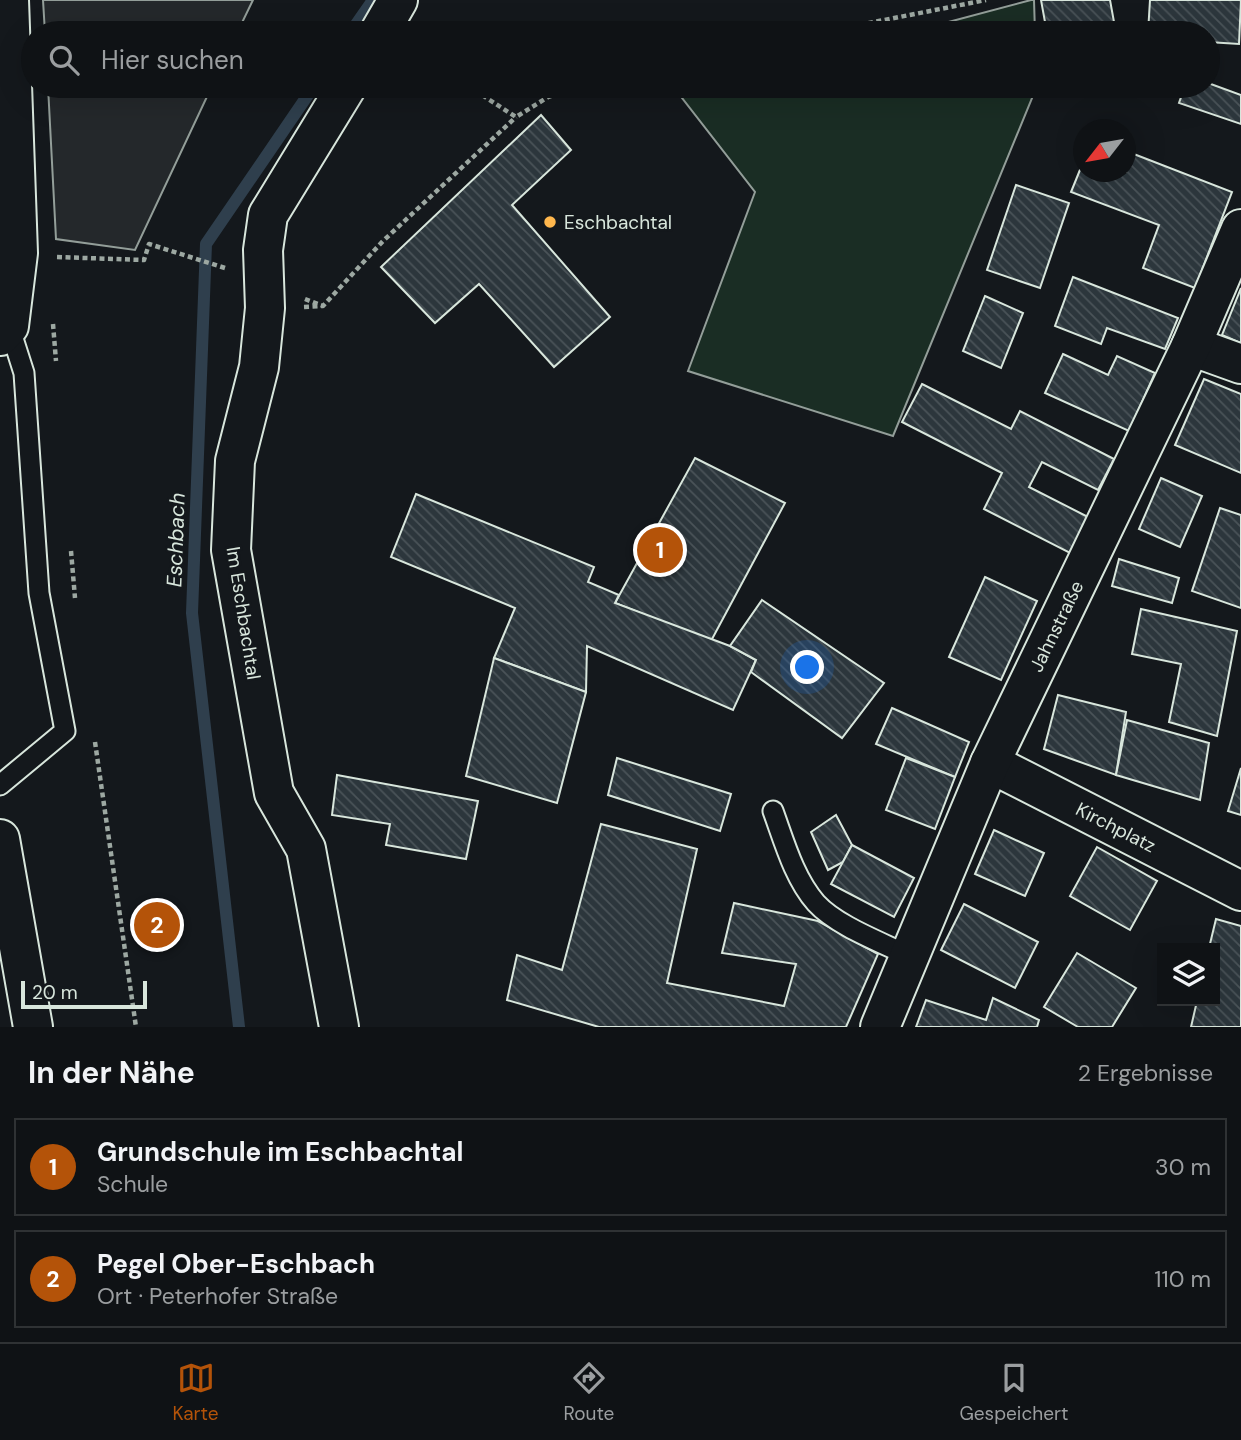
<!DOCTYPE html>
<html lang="de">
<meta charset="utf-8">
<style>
:root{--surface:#0f1215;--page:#181b1e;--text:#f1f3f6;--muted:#9b9ea0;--line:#2f3234;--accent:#b45309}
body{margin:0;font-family:"DM Sans",sans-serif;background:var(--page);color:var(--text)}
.controls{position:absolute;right:21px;bottom:21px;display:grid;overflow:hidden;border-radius:0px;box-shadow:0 7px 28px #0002}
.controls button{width:63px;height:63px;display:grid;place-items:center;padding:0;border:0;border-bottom:2px solid var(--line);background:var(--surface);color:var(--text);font:35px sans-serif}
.compass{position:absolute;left:1073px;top:119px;width:63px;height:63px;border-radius:50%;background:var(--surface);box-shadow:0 7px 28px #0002;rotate:239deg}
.scale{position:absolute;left:21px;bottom:18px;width:126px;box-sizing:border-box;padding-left:7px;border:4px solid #d8e6dc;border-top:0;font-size:19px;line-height:24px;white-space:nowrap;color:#d8e6dc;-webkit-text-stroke:5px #14181c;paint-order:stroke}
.you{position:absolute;left:808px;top:668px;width:24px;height:24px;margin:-18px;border:5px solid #fff;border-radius:50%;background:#1a73e8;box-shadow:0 0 0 10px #1a73e833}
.badge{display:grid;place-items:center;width:46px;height:46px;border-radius:50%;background:var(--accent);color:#fff;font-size:23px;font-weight:700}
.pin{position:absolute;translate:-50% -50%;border:4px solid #fff;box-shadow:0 2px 7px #0006}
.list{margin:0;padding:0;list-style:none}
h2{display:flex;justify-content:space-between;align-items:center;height:91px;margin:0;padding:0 28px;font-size:30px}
h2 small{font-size:23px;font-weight:400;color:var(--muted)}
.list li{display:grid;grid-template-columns:46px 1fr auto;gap:21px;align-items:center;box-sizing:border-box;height:98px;margin:0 14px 14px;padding:0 14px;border:2px solid var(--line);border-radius:0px}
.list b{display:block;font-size:26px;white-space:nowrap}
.list p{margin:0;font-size:23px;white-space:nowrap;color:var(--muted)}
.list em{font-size:23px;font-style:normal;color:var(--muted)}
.icon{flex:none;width:38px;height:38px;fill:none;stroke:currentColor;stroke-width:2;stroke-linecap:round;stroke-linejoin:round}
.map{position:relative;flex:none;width:1241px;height:1027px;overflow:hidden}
.search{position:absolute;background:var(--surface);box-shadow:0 7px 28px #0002;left:21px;right:21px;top:21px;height:77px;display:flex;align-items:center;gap:18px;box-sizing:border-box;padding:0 24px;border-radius:38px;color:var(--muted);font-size:26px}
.sheet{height:315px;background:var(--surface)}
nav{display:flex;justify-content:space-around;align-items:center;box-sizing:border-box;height:98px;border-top:2px solid var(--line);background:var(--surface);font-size:19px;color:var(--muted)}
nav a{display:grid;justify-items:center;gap:4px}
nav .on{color:var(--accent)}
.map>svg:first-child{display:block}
.park{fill:#1a2d24;stroke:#939e99;stroke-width:2}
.parking{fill:#24282b;stroke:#939e99;stroke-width:2}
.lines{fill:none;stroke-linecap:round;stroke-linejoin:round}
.stream{stroke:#2f3f4d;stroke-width:12}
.building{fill:url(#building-back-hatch);stroke:#d8e6dc;stroke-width:2}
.service-casing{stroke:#d8e6dc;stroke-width:23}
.minor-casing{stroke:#d8e6dc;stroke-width:42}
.tertiary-casing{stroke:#d8e6dc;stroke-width:42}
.path{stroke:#9da8a2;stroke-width:4.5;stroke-dasharray:5 3.5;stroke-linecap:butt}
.service{stroke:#14181c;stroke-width:19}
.minor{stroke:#14181c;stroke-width:38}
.tertiary{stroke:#14181c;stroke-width:38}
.poi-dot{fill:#ffb74d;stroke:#14181c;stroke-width:2.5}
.labels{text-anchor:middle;stroke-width:5;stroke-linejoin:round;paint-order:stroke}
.poi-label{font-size:19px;fill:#d8e6dc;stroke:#14181c;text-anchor:start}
.street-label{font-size:19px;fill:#d8e6dc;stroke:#14181c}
.water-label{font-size:21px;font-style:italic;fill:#d8e6dc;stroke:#14181c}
</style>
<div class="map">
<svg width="1241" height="1027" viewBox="0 0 1241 1027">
<defs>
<pattern id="building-back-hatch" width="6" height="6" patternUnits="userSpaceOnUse" patternTransform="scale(1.75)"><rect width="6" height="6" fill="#2c363c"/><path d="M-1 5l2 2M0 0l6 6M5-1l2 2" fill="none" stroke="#4a5358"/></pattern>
</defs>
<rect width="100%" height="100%" fill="#14181c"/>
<!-- park -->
<g class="park">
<polygon points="1031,0 1034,0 1035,33 907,33"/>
<polygon points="710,86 1037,86 893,436 688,371 755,192 679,94"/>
</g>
<!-- parking -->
<g class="parking">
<polygon points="43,0 253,0 237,33 45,33"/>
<polygon points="48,86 212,86 135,250 56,239"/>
</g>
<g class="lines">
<!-- stream -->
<g class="stream">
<polyline points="350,33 373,0"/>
<polyline points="239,1027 192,613 206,244 314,86"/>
</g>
</g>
<!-- building -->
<g class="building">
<polygon points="1041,0 1110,0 1116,33 1047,33"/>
<polygon points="1150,0 1241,0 1239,44 1208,42 1208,33 1148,33"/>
<polygon points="1208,83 1241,95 1241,124 1179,103 1185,86 1208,86"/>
<polygon points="541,115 571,150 512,205 610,317 554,367 479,284 435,323 381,267"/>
<polygon points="1126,151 1232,192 1195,288 1143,268 1159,225 1071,192 1084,160 1084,172 1126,172"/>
<polygon points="1016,185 1069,203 1040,288 987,270"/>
<polygon points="1073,277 1178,318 1165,349 1107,328 1101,344 1055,326"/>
<polygon points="1241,288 1241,343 1222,335"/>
<polygon points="985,296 1023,313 1001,368 963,351"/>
<polygon points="1063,354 1108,375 1117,356 1155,373 1129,431 1045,393"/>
<polygon points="1204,379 1241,394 1241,473 1175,445"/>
<polygon points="922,384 1011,429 1020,411 1114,459 1098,490 1042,462 1029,487 1090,518 1072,554 984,509 1002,473 902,422"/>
<polygon points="695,458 785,503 711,641 615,603"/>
<polygon points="1161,478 1202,496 1180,547 1139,529"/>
<polygon points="416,494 594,567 588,582 619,595 615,603 730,646 756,660 733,710 587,646 586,692 494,658 515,608 391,557"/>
<polygon points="1220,508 1241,515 1241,608 1192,591"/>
<polygon points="1119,559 1179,578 1172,603 1112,586"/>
<polygon points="985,577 1037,601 1001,680 949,657"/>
<polygon points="762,600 884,683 842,738 751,672 756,660 730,646"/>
<polygon points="1141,609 1237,631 1217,736 1169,722 1181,664 1132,654"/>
<polygon points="494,658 586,692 557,803 466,776"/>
<polygon points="1058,695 1126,712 1116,775 1044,749"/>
<polygon points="892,708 969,742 955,777 876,744"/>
<polygon points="1127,720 1209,743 1200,800 1116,775"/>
<polygon points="617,758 731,794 720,831 608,795"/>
<polygon points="906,758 955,777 935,829 886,810"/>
<polygon points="1241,768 1241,815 1228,811"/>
<polygon points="337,775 478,801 466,859 386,845 390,824 332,815"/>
<polygon points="836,815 852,845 843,862 828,870 811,832"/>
<polygon points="601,824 697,849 667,983 784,1006 796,964 722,953 734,903 818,921 878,954 846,1027 599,1027 507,1000 517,955 562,970"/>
<polygon points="994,830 1044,853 1025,896 975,874"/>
<polygon points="852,845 914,878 894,917 831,884"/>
<polygon points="1097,847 1157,881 1130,930 1070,896"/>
<polygon points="964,904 1038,942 1015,988 941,950"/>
<polygon points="165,915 167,932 150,935 147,918"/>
<polygon points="1216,919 1241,926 1241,1027 1191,1027 1197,1001 1215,1001 1215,948 1209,948"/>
<polygon points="1077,953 1136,988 1112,1027 1078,1027 1044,1007"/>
<polygon points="993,998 1039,1020 1037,1027 916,1027 926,1000 986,1020"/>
</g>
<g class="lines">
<defs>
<g id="service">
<polyline points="0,785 65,731 39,593 24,373 9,326"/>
<path d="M 773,811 C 784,841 794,878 816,903 C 837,926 881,942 909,956"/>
</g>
<g id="minor">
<polyline points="379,33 398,0"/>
<polyline points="1191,346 1241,364"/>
<polyline points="990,763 1241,891"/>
<polyline points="339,1027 306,849 274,793 231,550 235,461 259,367 265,308 263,250 268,215 347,86"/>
<polyline points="880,1027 990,763 1191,346 1241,229"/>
</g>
<g id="tertiary">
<polyline points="0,336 9,326 18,253 9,0"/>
<polyline points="0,839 33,1027"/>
</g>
</defs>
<!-- service casing -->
<use href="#service" class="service-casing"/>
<!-- minor casing -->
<use href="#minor" class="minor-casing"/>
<!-- tertiary casing -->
<use href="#tertiary" class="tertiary-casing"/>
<!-- path -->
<g class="path">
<polyline points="818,33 986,0"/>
<polyline points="468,86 516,117 548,97 581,86"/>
<polyline points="57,257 144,260 149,244 225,268"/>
<polyline points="305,299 323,306"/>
<polyline points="304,307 323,306 383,241 516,117"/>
<polyline points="53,324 56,361"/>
<polyline points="71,551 75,598"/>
<polyline points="95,742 136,1027"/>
</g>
<!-- service -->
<use href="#service" class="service"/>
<!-- minor -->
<use href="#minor" class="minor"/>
<!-- tertiary -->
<use href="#tertiary" class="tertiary"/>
</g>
<!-- markers -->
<circle class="poi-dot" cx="550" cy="222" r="7"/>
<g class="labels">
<!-- poi labels -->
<g class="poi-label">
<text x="564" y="229">Eschbachtal</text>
</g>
<!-- street labels -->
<g class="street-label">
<text transform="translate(244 613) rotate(81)" y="7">Im Eschbachtal</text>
<text transform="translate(1056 626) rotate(-64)" y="7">Jahnstraße</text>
<text transform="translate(1116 827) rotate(27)" y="7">Kirchplatz</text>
</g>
<!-- water labels -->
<g class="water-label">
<text transform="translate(176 540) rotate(-88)" y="7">Eschbach</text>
</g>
</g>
</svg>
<div class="controls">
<button><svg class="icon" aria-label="layers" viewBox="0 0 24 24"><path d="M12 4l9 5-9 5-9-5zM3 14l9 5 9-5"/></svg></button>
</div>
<svg class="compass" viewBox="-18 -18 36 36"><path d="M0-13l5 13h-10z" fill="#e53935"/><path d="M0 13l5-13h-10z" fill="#9b9ea0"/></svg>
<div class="scale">20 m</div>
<div class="you"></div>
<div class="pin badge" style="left:660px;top:550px">1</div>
<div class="pin badge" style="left:157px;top:925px">2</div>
<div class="search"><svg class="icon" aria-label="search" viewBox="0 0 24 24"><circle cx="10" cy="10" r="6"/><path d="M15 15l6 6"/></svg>Hier suchen</div>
</div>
<section class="sheet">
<h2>In der Nähe<small>2 Ergebnisse</small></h2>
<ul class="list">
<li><span class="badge">1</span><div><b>Grundschule im Eschbachtal</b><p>Schule</p></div><em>30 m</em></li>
<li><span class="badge">2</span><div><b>Pegel Ober-Eschbach</b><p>Ort · Peterhofer Straße</p></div><em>110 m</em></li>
</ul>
</section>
<nav>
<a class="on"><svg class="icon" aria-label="map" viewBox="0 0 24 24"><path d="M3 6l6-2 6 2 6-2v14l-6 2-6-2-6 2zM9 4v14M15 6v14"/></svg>Karte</a>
<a><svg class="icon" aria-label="directions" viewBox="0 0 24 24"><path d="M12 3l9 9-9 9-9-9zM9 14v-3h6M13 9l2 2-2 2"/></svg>Route</a>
<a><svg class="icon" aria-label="saved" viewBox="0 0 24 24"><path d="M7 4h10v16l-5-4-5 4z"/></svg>Gespeichert</a>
</nav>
